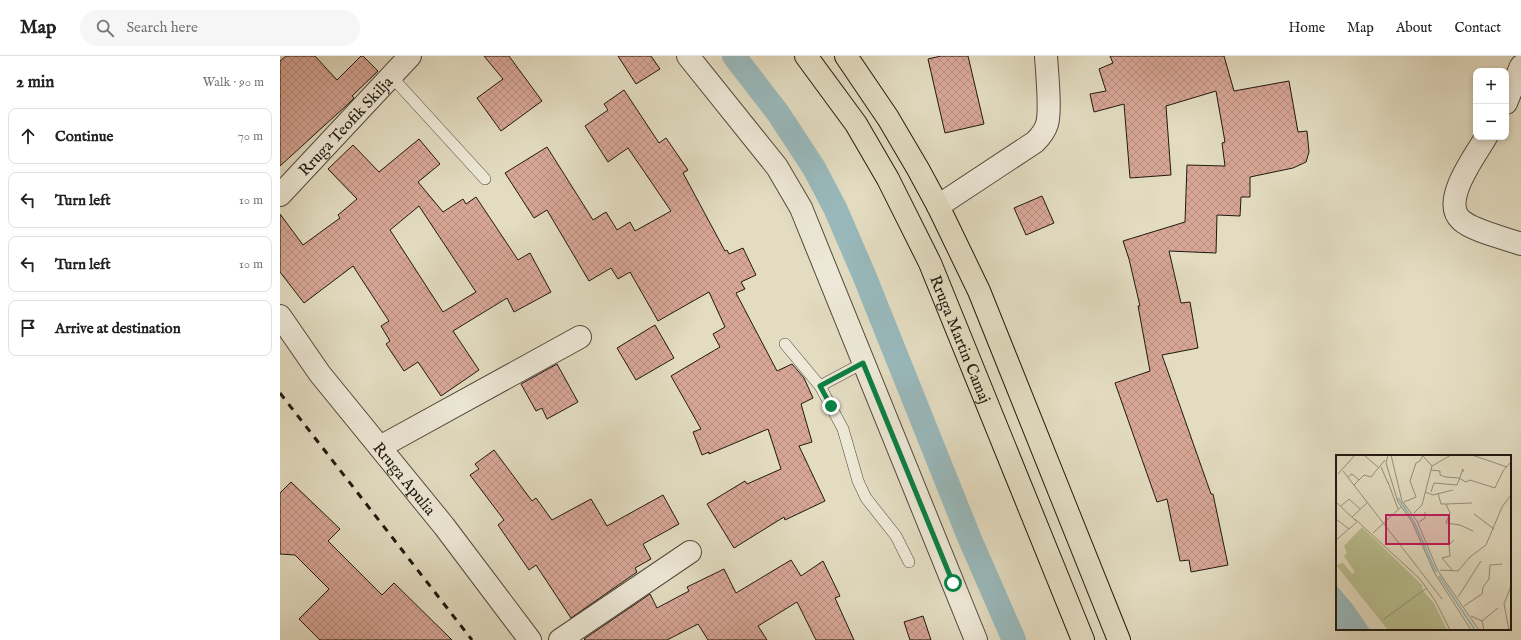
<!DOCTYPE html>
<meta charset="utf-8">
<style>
:root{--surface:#fff;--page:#f6f6f6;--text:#222;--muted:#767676;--line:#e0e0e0}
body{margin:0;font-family:"IM FELL English",serif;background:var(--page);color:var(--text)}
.controls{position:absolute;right:12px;top:12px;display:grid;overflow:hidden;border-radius:8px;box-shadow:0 2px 6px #0003}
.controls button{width:36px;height:36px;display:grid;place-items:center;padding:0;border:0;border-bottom:1px solid var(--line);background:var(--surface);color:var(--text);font:20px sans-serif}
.stop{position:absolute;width:12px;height:12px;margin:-9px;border:3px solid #0b8043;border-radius:50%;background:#fff}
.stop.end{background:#0b8043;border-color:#fff;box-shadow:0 1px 4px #0008}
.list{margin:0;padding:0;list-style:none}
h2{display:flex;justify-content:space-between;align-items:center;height:52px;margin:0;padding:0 16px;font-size:17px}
h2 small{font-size:13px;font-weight:400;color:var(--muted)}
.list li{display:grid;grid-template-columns:26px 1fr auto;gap:12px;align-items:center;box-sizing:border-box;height:56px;margin:0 8px 8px;padding:0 8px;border:1px solid var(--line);border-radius:8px}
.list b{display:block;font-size:15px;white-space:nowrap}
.list em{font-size:13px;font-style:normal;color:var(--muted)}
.icon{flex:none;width:22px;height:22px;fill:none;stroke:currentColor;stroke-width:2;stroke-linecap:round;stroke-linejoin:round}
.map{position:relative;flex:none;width:1241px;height:584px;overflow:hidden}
header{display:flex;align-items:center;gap:24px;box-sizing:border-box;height:56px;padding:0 20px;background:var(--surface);border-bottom:1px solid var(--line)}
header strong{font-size:19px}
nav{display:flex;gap:22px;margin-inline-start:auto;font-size:14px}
.search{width:280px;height:36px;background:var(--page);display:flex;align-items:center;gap:10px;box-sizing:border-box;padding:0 14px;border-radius:22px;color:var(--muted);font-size:15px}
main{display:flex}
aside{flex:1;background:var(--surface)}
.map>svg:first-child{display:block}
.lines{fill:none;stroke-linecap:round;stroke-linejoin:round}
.canal{stroke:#99b9bc;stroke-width:24}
.building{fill:url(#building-cross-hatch);stroke:#201910;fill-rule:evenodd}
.service-casing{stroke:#514a3c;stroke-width:12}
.minor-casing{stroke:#514a3c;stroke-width:24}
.tertiary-casing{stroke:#514a3c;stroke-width:24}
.trunk-casing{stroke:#201910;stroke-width:24}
.service{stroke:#ede8d7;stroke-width:11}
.minor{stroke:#ede8d7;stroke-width:22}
.tertiary{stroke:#ede8d7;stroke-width:22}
.trunk{stroke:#e3dcc1;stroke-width:22}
.rail{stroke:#201910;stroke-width:3;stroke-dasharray:7 7;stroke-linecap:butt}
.route{stroke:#0b8043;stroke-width:5}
.labels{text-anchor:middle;stroke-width:3.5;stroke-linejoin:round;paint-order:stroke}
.street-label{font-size:16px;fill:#201910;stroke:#ede8d7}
.inset-river{fill:none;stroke:#99b9bc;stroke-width:2}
.inset-road{fill:none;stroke:#958e7a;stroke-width:1}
.view{fill:#c2185b;fill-opacity:0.15;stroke:#c2185b;stroke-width:2}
.inset-edge{fill:none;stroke:#201910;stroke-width:2}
</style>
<header>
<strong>Map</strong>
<div class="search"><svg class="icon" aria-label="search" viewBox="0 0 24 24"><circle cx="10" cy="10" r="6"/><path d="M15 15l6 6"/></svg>Search here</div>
<nav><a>Home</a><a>Map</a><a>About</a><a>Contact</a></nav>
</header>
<main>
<aside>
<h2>2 min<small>Walk · 90 m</small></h2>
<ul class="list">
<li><svg class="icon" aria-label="ahead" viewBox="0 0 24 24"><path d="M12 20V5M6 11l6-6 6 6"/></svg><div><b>Continue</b></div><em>70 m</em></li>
<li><svg class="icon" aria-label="left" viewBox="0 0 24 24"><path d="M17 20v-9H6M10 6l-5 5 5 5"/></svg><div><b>Turn left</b></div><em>10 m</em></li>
<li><svg class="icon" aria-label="left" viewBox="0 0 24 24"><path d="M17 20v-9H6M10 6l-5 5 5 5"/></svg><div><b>Turn left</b></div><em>10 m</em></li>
<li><svg class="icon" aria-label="arrive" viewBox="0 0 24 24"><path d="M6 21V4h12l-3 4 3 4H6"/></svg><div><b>Arrive at destination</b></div></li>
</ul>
</aside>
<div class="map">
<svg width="1241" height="584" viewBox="0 0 1241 584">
<defs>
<pattern id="building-cross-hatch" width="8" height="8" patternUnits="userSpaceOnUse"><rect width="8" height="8" fill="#d7a696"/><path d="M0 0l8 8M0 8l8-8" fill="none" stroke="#b88e80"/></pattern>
</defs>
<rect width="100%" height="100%" fill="#e3dcc1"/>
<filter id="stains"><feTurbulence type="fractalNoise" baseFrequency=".005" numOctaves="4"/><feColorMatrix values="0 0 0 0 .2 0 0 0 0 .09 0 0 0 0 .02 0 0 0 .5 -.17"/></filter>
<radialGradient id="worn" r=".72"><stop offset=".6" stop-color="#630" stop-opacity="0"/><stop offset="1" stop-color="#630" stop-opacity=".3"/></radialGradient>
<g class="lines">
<!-- canal -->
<polyline class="canal" points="454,0 498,57 534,112 555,152 584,219 689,481 734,584"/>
</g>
<!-- building -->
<g class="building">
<polygon points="6,0 35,0 57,24 81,0 83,0 98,15 72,40 74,42 68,48 0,110 0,5"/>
<polygon points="204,0 229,0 262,45 221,75 197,42 223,23"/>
<polygon points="338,0 371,0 380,13 356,28"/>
<polygon points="661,0 688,0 704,68 665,77 648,3"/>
<polygon points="830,0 944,0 954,35 1009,25 1018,76 1027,75 1029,96 1026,106 1013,112 970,121 970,141 961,141 960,160 937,159 936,197 889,195 901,247 910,246 918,292 882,299 931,438 933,438 948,509 911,516 909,504 900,505 887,443 877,446 835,327 870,315 858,250 860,250 849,203 843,185 905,166 907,109 945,110 942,87 945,86 936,35 886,50 891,119 850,122 844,48 814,56 810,38 826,35 819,13 833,7"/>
<polygon points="344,34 379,87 386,82 408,114 403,117 445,195 447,194 449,198 463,192 476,219 461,226 465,233 456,237 497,315 512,308 524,322 533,342 521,348 532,386 519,390 545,445 505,464 504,461 454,492 427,448 465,425 467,428 501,413 488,373 429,398 429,396 422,399 413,376 421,373 391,320 440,291 433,278 445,271 429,236 378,265 350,216 338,223 331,212 309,225 267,154 254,162 225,117 267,91 313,164 326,156 337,174 350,166 355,175 391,155 348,92 328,106 305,70 328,54 324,48"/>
<path d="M 139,83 L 160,108 L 138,126 L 163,156 L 183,143 L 186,148 L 196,141 L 238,204 L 250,197 L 271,236 L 234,256 L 227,242 L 173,275 L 199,314 L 161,340 L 138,306 L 124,315 L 106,288 L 110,285 L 101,270 L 109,265 L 73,210 L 24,247 L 0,216 L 0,158 L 23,189 L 60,162 L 58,159 L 77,143 L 48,113 L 73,89 L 99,116 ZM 139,150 L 196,236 L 163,256 L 110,174 Z"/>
<polygon points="762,140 774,167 746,179 734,152"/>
<polygon points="375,269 394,302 356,324 337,292"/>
<polygon points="277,308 298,346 267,363 262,352 256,355 241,328"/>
<polygon points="214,394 252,445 256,442 272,464 311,443 327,470 383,439 399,468 363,488 371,503 355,512 357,516 291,562 256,509 249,514 218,469 224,464 190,419 199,413 195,408"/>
<polygon points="11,426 60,473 48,485 102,539 114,527 172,584 40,584 19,563 49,533 15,499 0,498 0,437"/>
<polygon points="511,504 521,520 543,505 560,540 555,542 574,584 536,584 517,546 478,570 487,584 428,584 418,568 387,584 305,584 304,583 370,538 377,552 409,535 407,531 444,513 456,537"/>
<polygon points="643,560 651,584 630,584 624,566"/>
</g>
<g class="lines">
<defs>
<g id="service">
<polyline points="111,20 205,123"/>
<polyline points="505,288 540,330 563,373 578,425 586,442 616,480 629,506"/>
<polyline points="540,330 583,307"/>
</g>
<g id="minor">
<polyline points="1226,47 1241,10"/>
<path d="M 1206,81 C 1196,99 1160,145 1181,164 C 1193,175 1225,182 1241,188"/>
<path d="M 658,150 L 755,86 C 760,81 765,75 767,68 C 771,55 767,16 766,0"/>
<path id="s1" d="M 0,260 L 40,318 L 164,470 L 250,584"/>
<polyline points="100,391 300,281"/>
<polyline points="280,584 410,496"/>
</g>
<g id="tertiary">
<polyline points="408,0 497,111 521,152 696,584"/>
<path id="s2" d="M 0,139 L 130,0"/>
</g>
<g id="trunk">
<path id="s3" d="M 526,0 L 576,68 L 608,123 L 650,207 L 803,584"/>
<polyline points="566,0 608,62 638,113 658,150 699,235 839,584"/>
</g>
</defs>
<!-- service casing -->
<use href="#service" class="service-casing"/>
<!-- minor casing -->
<use href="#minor" class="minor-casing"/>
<!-- tertiary casing -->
<use href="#tertiary" class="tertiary-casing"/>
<!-- trunk casing -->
<use href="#trunk" class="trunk-casing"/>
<!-- service -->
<use href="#service" class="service"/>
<!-- minor -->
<use href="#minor" class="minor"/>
<!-- tertiary -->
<use href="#tertiary" class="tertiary"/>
<!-- trunk -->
<use href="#trunk" class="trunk"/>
<!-- rail -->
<polyline class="rail" points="0,337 192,584"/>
</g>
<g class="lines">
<!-- route -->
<polyline class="route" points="551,350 540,330 583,307 673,527"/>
</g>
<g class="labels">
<!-- street labels -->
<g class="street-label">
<text dy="6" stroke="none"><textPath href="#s2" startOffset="95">Rruga Teofik Skilja</textPath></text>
<text dy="6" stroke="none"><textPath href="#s3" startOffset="324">Rruga Martin Camaj</textPath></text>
<text dy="6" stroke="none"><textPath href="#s1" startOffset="205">Rruga Apulia</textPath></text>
</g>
</g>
<!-- overview -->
<g transform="translate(1056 399)">
<rect width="175" height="175" fill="#e3dcc1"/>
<path d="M 26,72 L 86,130 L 87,136 L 98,148 L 111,175 L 51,174 L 0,110 L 7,108 L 16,119 L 19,117 L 8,101 L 11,98 L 8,91 Z" fill="#b9bf90"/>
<path d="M 0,130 L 17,150 L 34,175 L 0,175 Z" fill="#99b9bc"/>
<path class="inset-river" d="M 62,43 L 78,67 L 100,117M 103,121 L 139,175"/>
<path class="inset-road" d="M 28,0 L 43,13M 52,0 L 50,8 L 62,47 L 76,67 L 98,117 L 135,175M 55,0 L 66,46 L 81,66 L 102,116 L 143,175M 136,0 L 171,12M 87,1 L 96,11M 45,12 L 52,28M 95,15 L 104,16 L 104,20 L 110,22 L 123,23 L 130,27 L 134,25 L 159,33 L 167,16 L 175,7M 7,16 L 106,144M 2,19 L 19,0M 12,22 L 16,19 L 23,25M 52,27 L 62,54M 18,30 L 28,20 L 35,22 L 49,5M 89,37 L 97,40 L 117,35M 95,37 L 98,28 L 121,30 L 127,14 L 127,17M 102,38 L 105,49 L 110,49M 0,47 L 20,66M 68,47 L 80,42 L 74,26 L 80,8 L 84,6 L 87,0M 110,49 L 114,58 L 110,68 L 124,70 L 137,76M 110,49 L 136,48M 5,51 L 13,44 L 24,54M 78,58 L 86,50 L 96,11 L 115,0M 138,59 L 158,74M 16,62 L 31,48M 0,64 L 13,74M 19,64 L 84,124 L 100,147 L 114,175M 83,67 L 89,63 L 89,57M 37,78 L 65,52M 0,85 L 21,67M 104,115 L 122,116 L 134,102 L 150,90 L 166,52 L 175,40M 116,115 L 106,103 L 114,101 L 113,90 L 118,85M 122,142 L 145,106M 128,151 L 146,139 L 147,132 L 153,124 L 154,110 L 166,109M 135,161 L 146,166 L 148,175M 48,164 L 91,133M 146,166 L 162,153M 173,175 L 168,149 L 175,131"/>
<path class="view" d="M 50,60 L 113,60 L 113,89 L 50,89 Z"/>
<rect width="175" height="175" class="inset-edge"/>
</g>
<rect width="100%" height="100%" filter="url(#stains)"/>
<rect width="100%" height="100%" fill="url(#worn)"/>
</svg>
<div class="controls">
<button>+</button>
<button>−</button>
</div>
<div class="stop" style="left:673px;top:527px"></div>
<div class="stop end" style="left:551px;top:350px"></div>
</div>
</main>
